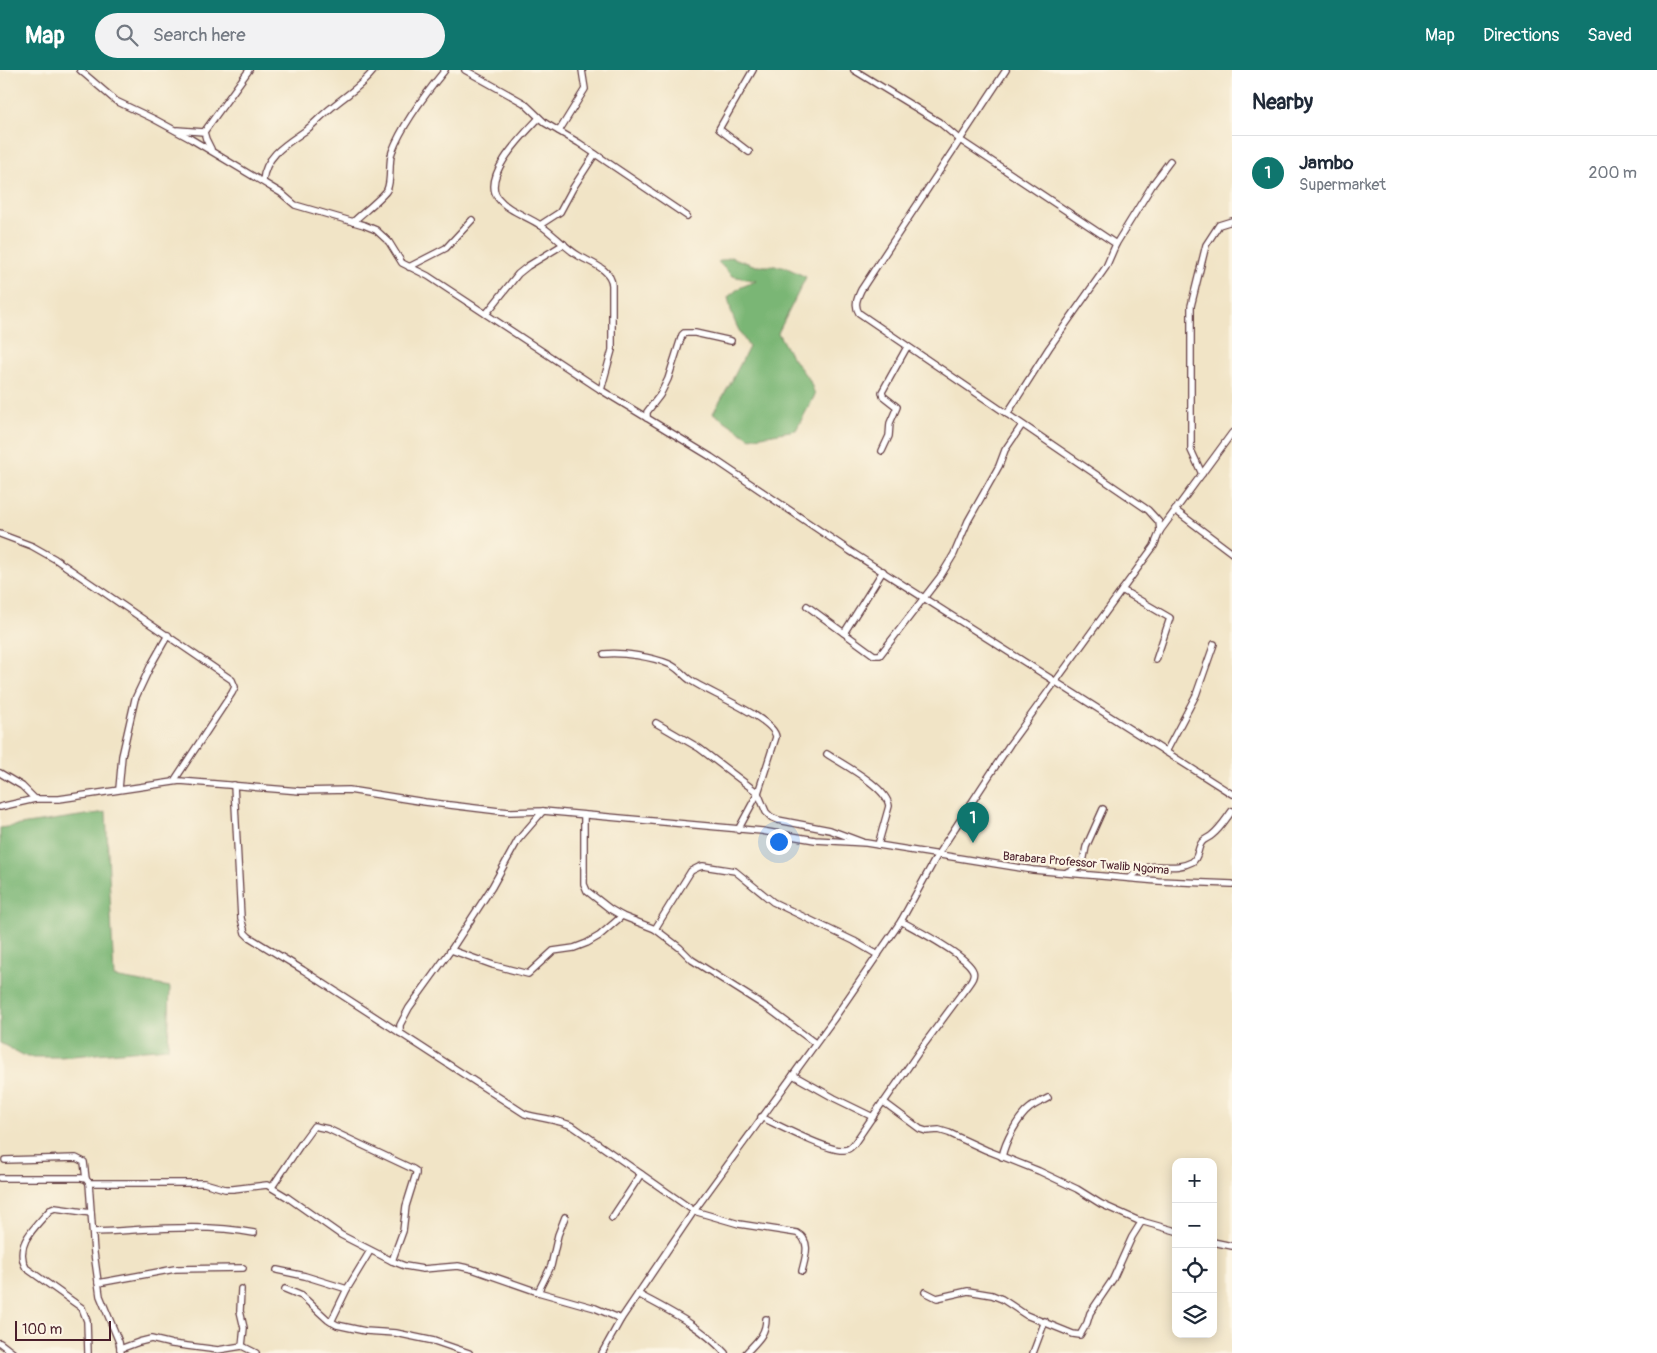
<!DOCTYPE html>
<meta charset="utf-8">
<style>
:root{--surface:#fff;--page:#f2f2f3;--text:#1f2937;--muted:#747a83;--line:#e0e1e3;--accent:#0f766e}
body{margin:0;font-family:Pangolin,sans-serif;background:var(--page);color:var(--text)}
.controls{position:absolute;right:15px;bottom:15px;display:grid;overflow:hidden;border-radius:10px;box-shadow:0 2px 12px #0003}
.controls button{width:45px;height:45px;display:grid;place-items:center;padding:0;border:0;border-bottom:1px solid var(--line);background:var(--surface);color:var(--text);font:25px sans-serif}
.scale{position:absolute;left:15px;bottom:12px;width:96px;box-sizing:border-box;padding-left:5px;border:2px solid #4a1f2b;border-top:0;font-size:14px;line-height:18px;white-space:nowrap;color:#4a1f2b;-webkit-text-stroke:4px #fcf5e5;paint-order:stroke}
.you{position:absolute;left:778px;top:771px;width:18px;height:18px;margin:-12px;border:4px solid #fff;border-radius:50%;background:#1a73e8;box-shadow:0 0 0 8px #1a73e833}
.badge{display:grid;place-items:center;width:32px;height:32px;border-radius:50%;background:var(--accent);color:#fff;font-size:16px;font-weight:700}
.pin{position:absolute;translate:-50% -41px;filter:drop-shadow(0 1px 2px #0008)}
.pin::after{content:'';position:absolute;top:26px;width:18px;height:15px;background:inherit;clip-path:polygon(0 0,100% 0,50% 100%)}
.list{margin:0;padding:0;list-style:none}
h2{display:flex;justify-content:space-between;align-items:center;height:65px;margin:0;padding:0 20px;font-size:21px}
h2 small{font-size:16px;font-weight:400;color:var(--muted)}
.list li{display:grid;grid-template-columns:32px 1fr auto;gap:15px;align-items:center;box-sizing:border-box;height:75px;padding:0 20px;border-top:1px solid var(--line)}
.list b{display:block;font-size:19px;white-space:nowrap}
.list p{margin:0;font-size:16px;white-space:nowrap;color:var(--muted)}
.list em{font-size:16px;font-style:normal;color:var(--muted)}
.icon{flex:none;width:28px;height:28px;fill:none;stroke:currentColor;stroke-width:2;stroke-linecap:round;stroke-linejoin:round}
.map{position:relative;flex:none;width:1232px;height:1283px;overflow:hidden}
header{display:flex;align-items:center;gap:30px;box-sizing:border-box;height:70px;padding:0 25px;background:var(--accent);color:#fff}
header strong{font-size:24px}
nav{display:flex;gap:28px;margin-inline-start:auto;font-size:18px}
.search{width:350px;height:45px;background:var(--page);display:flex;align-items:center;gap:12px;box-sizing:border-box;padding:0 18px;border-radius:28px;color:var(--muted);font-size:19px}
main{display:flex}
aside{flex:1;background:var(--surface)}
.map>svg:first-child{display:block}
.forest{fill:#7ab674;stroke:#626a50}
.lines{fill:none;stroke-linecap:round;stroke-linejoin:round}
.minor-casing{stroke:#633d42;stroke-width:8}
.minor{stroke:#fff;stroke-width:5.5}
.labels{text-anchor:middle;stroke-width:4.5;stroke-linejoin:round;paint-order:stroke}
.street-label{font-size:12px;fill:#4a1f2b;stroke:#fcf5e5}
</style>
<header>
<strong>Map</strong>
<div class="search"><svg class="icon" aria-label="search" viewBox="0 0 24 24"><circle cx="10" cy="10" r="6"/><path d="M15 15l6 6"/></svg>Search here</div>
<nav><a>Map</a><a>Directions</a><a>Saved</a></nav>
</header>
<main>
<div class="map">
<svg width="1232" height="1283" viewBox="0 0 1232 1283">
<rect width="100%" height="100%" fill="#fcf5e5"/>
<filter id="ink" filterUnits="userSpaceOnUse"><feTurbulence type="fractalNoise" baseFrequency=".02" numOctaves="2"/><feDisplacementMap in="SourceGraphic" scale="10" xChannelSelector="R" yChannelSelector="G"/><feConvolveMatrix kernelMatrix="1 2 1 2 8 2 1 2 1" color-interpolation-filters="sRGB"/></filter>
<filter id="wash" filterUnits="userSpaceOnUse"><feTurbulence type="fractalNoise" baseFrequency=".0096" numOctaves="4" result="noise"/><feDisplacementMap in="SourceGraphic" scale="20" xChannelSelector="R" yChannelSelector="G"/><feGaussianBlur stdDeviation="1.12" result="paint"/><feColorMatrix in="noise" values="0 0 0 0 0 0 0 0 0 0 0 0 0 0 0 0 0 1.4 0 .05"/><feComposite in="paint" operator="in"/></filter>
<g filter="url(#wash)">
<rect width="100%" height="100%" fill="#f1e4c6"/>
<!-- forest -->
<g class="forest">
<path d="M 731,187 L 756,196 L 783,196 L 806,207 L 778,263 L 789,283 L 810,311 L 815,325 L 796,360 L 750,368 L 713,343 L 729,316 L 749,277 C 737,258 732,249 728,227 L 739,218 L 756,211 L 732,206 L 718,192 Z"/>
<polygon points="106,742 114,907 170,917 168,978 60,987 27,987 0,973 0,758"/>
</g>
</g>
<g filter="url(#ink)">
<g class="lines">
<defs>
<g id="minor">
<polyline points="80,0 116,31 154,49 191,69 281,123 295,135 364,155 376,160 389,172 402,193 428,206 601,320 711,387 850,481 1232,724"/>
<polyline points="465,0 524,33 545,53 579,73 687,146"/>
<polyline points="854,0 939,52 960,70 1116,174"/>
<path d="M 539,48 C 524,64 481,106 498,128 C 508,141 527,146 540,155 C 554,164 565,178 579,186 C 591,193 611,199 612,215 L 612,280 L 601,320"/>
<polyline points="177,60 204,62"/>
<polyline points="559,61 585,19 582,0"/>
<polyline points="211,79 206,69 204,62 249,0"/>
<polyline points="749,82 719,59 753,0"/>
<path d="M 263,111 C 265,86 286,74 305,61 C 314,54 322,45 331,38 C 347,24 360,18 374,0"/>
<path d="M 353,152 C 360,145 383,127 387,120 C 392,109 388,94 392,82 C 402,55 427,22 445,0"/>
<polyline points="540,155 560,142 573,118 595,84"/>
<polyline points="409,197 446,178 472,150"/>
<polyline points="486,244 518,204 528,196 564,174"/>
<polyline points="1007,344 1049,278 1106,197 1116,174 1153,114 1170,91"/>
<polyline points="647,348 647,342 660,325 668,309 682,265 684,263 695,263 731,271"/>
<polyline points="882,381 889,366 890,353 897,337 883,326 882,322 907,277"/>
<polyline points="1202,404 1191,380 1191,236 1206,175 1219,155 1232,151"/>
<polyline points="1175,440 1232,483"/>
<polyline points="1160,461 1232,363"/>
<polyline points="0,464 32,476 55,489 232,610 235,617 232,623 174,711"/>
<polyline points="1122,520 1170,548 1156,590"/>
<polyline points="807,536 874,585 880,585 940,507 954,484 968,451 999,396 1005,380 1022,355"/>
<polyline points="844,563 883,501"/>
<path d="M 604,584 C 622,582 653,587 669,594 C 677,597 683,605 690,610 C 707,622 774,648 776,667 L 758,723 L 738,760"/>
<polyline points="656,653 699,678 758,723 766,742 771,747 778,750 830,760 862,772"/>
<polyline points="1166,682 1196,625 1214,574"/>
<path d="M 827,684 C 842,694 887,717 889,736 L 878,775"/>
<polyline points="0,703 22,716 35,729"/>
<path d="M 234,715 L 241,848 L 245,863 L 249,867 L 303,900 L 525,1044 C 541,1049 559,1049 574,1057 L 694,1141 L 739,1154 L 797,1163 C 812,1171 805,1188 802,1201"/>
<polyline points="119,719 122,686 135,629 151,595 168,565"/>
<polyline points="0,737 35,729 59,729 180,711 300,721 349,720 425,732 499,741 510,742 543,741 762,761 815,770 866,773 1033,800 1158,811 1232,814"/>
<polyline points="584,745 584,814 587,821 610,839 622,846 655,859 680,878 692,890 768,938 815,973"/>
<polyline points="1067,802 1080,796 1083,792 1086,777 1103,739"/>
<path d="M 1130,808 C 1153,786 1169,804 1192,792 C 1199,788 1197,778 1202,772 C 1204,769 1209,768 1212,765 C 1220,759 1226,749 1232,741"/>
<polyline points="655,859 691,801 699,797 703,796 735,801 773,832 854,871 878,885"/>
<polyline points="451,880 493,895 528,904 553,881 574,878 587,873 599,866 622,846"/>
<polyline points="400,963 400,955 409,938 451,880 492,817 518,770 543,741"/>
<polyline points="793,1005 834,1028 873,1047"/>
<path d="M 884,1032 L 925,973 L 968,915 C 971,911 975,906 973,901 C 968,886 915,859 901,851"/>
<path d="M 761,1047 C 778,1055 829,1082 844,1080 C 849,1080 851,1077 854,1074 L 882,1033 L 885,1033 L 920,1059 L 926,1061 L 939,1060 L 949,1063 L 986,1080 L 1039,1101 L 1077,1119 L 1101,1134 L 1137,1150 L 1176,1161"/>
<path d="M 1002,1087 C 1005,1072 1018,1047 1030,1038 C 1035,1034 1043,1031 1048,1028"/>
<polyline points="5,1090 76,1088 84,1092 86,1109"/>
<polyline points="0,1108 81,1108 86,1109 89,1113 94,1183 100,1226 119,1272 121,1283"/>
<polyline points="89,1113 204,1113 225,1119 233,1119 267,1115 287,1127 341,1165 392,1191 405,1196 423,1199 458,1196 472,1199 538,1222 595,1238 621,1249"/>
<polyline points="272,1117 303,1071 314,1056 328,1059 413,1099 416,1101 416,1104 406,1136 403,1161 392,1191"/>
<polyline points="612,1148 641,1104"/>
<path d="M 93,1162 C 146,1160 202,1153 254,1163"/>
<polyline points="1213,1172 1232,1176"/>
<polyline points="277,1200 305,1206 347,1219"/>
<polyline points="98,1213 175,1199 243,1198"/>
<polyline points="241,1219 240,1241 244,1258 242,1276"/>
<polyline points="285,1219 302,1226 328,1250 337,1255 365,1261 396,1263 434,1271 469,1283"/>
<polyline points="538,1222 551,1196 558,1165 565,1147"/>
<polyline points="925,1222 937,1228 968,1221 992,1225 1002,1229 1026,1245 1073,1264 1080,1265 1087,1253 1090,1243 1113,1209 1132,1167 1142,1151"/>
<path d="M 638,1224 C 669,1241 701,1256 725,1283"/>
<polyline points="331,1252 347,1219 370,1181"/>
<polyline points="0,1273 13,1283"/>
<polyline points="120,1279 139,1272 151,1269 172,1274 218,1280 242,1276 256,1283"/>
<path d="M 88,1283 L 87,1251 L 82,1238 L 26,1198 C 13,1175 36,1156 50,1140 L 55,1138 L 91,1143"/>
<path d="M 602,1283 L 621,1249 L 694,1141 L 833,950 L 901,851 L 938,784 L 1010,674 L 1154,476 L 1160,461 L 1159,452 L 1148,440 L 859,243 C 854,235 857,229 861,220 L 1006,0"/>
<path d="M 746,1283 C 756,1272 766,1265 766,1249"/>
<polyline points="1033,1283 1045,1251"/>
</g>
</defs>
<!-- minor casing -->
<use href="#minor" class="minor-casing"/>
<!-- minor -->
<use href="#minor" class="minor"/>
</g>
</g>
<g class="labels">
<!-- street labels -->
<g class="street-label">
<text transform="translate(1086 793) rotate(5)" y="4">Barabara Professor Twalib Ngoma</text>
</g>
</g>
</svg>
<div class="controls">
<button>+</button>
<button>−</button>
<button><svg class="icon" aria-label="locate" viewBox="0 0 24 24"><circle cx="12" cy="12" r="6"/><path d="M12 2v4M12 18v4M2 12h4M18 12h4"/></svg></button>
<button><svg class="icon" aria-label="layers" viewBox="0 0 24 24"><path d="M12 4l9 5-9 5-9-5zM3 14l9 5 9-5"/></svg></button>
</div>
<div class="scale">100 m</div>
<div class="you"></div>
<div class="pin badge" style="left:973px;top:773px">1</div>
</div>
<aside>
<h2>Nearby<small></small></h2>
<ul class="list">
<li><span class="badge">1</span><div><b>Jambo</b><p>Supermarket</p></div><em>200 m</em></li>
</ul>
</aside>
</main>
